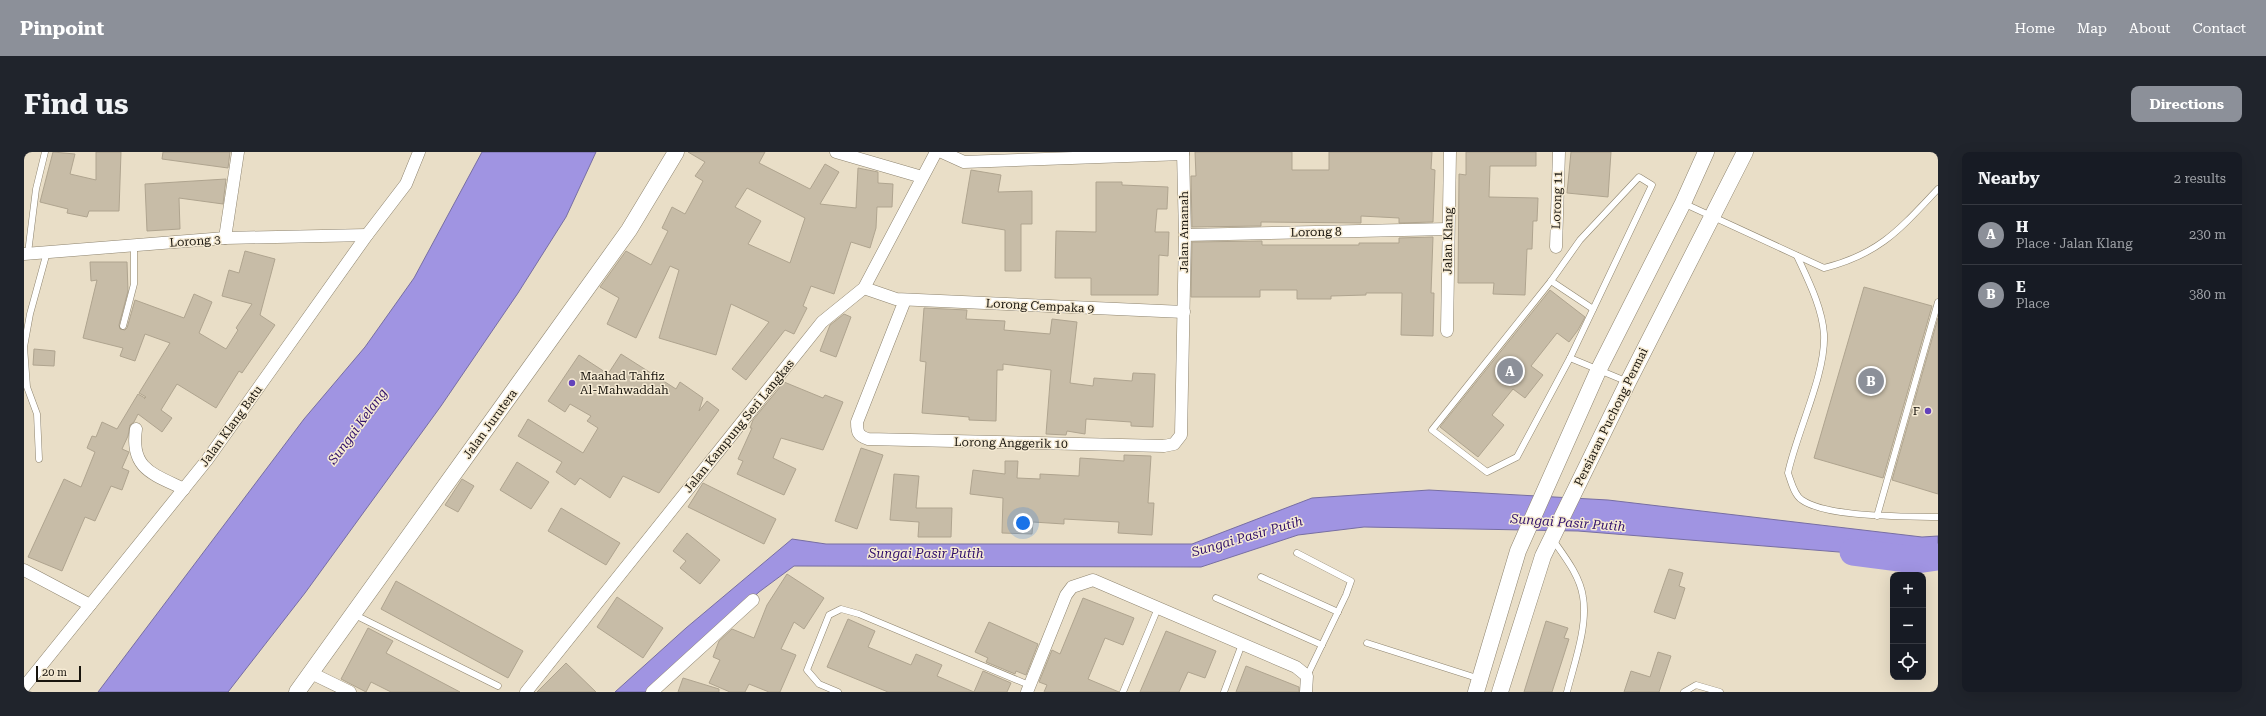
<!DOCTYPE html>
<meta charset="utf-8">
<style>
:root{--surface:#171b24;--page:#20242c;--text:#f1f3f6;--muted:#9ea1a6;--line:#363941;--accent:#8c9099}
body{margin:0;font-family:"Roboto Serif",serif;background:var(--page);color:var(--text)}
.controls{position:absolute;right:12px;bottom:12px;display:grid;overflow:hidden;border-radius:8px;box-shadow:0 4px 16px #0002}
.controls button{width:36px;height:36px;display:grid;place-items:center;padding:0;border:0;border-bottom:1px solid var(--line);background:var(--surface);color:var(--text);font:20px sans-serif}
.scale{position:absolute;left:12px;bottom:10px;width:45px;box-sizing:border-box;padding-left:4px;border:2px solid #18140d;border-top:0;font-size:11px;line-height:14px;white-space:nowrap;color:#18140d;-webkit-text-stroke:3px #f6ebd4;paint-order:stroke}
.you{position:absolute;left:999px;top:371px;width:14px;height:14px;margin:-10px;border:3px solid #fff;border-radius:50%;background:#1a73e8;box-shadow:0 0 0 6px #1a73e833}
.badge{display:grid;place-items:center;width:26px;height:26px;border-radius:50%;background:var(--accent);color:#fff;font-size:13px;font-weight:700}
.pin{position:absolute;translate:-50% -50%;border:2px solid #fff;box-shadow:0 1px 4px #0006}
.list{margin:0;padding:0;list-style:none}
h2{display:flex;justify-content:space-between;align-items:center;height:52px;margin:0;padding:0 16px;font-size:17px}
h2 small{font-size:13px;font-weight:400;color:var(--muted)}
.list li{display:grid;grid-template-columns:26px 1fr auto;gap:12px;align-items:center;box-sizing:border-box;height:60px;padding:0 16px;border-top:1px solid var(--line)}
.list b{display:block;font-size:15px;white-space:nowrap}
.list p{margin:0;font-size:13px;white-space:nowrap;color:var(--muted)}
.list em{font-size:13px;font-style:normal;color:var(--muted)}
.icon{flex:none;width:22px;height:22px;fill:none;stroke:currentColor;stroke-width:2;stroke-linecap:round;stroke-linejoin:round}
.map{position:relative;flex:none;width:1914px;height:540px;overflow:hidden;border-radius:8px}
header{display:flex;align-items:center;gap:24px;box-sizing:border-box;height:56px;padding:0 20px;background:var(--accent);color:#fff}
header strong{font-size:19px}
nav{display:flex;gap:22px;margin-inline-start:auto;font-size:14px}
.intro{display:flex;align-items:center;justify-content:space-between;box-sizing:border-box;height:96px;padding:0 24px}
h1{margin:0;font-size:28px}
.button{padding:10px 18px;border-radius:8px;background:var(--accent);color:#fff;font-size:14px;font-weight:700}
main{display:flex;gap:24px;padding:0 24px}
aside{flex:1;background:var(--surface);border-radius:8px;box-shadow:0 4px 16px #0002}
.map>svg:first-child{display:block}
.water{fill:#a094e2;stroke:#776ea2}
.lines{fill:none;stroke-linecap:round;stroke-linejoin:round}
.river{stroke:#a094e2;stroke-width:27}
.building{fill:#c7bca7;stroke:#afa48f;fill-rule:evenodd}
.service-casing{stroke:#8e846f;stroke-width:7}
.minor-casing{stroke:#8e846f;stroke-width:13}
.tertiary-casing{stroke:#8e846f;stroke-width:17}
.service{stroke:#fff;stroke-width:6}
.minor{stroke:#fff;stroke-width:12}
.tertiary{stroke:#fff;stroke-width:16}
.poi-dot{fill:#6342bb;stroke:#f6ebd4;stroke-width:1.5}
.labels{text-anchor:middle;stroke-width:3;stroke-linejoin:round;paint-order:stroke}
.street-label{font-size:12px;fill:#18140d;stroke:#f6ebd4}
.poi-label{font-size:12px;fill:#18140d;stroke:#f6ebd4;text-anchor:start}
.water-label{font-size:13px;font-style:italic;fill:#300f6b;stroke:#f6ebd4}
</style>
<header>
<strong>Pinpoint</strong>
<nav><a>Home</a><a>Map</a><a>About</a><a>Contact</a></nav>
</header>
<div class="intro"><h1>Find us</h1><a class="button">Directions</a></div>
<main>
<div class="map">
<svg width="1914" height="540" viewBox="0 0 1914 540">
<rect width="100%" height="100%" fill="#e9dec7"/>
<!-- water -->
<g class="water">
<polygon points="458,0 572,0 542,65 494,141 417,254 281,441 204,540 74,540 280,267 341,195 390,126"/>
<polygon points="1405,338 1584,348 1898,385 1914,384 1914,408 1554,379 1340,375 1274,383 1177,415 770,414 735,440 625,540 591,540 662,476 768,387 802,392 1168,392 1288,346"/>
</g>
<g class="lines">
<!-- river -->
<polyline class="river" points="1829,400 1891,408 1914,405"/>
</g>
<!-- building -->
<g class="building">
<polygon points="29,0 51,2 46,22 72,28 72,0 97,0 95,59 65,59 63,65 43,61 44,57 16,50"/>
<polygon points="139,0 206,0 204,16 138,7"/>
<path d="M 664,0 L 741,0 L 735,11 L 786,37 L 801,12 L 815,20 L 796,52 L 832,56 L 834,16 L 854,20 L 854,31 L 869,32 L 868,55 L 853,55 L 852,76 L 846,96 L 827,90 L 810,142 L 787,134 L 779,154 L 783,156 L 770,182 L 761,178 L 722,228 L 708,217 L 745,170 L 707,152 L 692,203 L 635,186 L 655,118 L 646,114 L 612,186 L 583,172 L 595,146 L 576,135 L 602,99 L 627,113 L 644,79 L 638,76 L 648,55 L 661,62 L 679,29 L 671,24 L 681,10 ZM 723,36 L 781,66 L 766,111 L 724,92 L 737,69 L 711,55 Z"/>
<polygon points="1171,0 1268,0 1268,18 1305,18 1305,0 1408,0 1407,17 1411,18 1409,70 1375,71 1375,66 1337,64 1337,71 1237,70 1237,74 1168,75 1167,24 1172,24"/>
<polygon points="1442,0 1512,0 1512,14 1466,14 1465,45 1514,46 1513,69 1509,69 1508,97 1503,97 1501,143 1469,142 1470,131 1434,131 1435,22 1442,23"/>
<polygon points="1547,0 1587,0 1584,45 1543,41"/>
<polygon points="947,18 977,23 974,40 1008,39 1008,72 997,72 997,119 981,119 981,78 938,71"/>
<polygon points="202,27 199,52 155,46 156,77 123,79 121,32"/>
<polygon points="1072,30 1098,30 1098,33 1144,35 1143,57 1133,57 1131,80 1145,80 1144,104 1135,103 1134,143 1067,143 1067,126 1031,126 1032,79 1072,80"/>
<polygon points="1409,85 1407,141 1410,141 1409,184 1377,183 1378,141 1342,141 1342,143 1307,144 1307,147 1273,147 1273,138 1236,138 1236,145 1167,145 1168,90 1238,89 1238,93 1335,93 1335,91 1375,91 1375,86"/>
<polygon points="221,99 251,107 236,163 251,173 218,221 215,219 192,256 153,232 137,258 148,266 138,280 114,262 110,270 106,273 104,284 98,297 105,300 98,316 105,319 98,338 87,334 71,369 61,365 38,419 4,405 40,327 57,335 71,300 63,296 68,284 72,285 78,270 93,277 114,242 121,246 120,247 122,245 115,241 146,191 121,182 111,209 96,204 99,196 59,186 73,128 67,129 66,110 103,110 104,139 95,173 96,177 101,178 103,176 111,148 160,166 170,142 188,150 175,181 202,197 214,178 212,176 228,152 198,144 205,118 215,121"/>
<polygon points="1840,135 1908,154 1859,326 1790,306"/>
<polygon points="1526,138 1561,165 1554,178 1545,190 1533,181 1507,214 1519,223 1501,246 1489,237 1468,263 1480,273 1454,305 1416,275"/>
<polygon points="900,156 943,158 942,167 981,169 980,178 1026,182 1028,167 1053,170 1046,231 1069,234 1070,226 1108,229 1109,221 1131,222 1129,275 1107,274 1107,270 1062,267 1061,282 1043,279 1042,283 1022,282 1027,218 979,212 979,218 973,218 972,269 945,268 945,265 898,261 902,210 896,209"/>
<polygon points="820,162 827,165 812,205 796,199 806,173"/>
<polygon points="1914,166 1914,342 1868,328"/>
<polygon points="10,197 31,199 30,214 9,213"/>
<polygon points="597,202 652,237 656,230 679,246 675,259 683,249 695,258 635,341 599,324 586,346 556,326 551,333 532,320 538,310 494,284 504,267 559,301 574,276 563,269 567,264 546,252 541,260 524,249 555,203 584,222"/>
<polygon points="760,230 799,246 801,243 819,250 799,298 757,286 749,306 772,317 760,343 713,322 719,309 714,307 728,276 726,276 729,268"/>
<polygon points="837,296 859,303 833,377 811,369"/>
<polygon points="1100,303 1127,304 1124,351 1130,351 1128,383 1094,381 1095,370 1040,367 1040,372 1009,370 1008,382 978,381 979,346 946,342 949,318 981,322 981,309 994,309 993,326 1016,327 1016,322 1055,324 1056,306 1100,309"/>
<polygon points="493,310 525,330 507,357 476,338"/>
<polygon points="870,322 895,324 892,356 928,356 927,385 894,385 895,370 866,368"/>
<polygon points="438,327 450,334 434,360 421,353"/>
<polygon points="679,331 752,367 740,392 664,355"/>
<polygon points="537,356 596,391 582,413 524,379"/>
<polygon points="663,381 696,408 676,432 656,416 662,409 649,399"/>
<polygon points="1645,417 1659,421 1655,434 1661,436 1651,467 1630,460"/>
<polygon points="763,422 800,446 780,477 770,470 757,497 772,503 756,540 745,540 725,532 721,540 706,540 685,531 696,508 689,505 695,489 708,477 730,486 743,453"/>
<polygon points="372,429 499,499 484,526 357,457"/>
<polygon points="593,445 639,476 619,506 573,475"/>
<polygon points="1059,446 1110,466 1099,493 1081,486 1064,527 1095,540 1020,540 1023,533 1015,530 1028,498 1036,502"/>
<polygon points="824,467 851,479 844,495 887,513 892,502 918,513 913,524 950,540 959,519 987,531 983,540 864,540 803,515"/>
<polygon points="1522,469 1544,476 1540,486 1545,487 1528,540 1500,540"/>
<polygon points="965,470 1014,492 1002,523 992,519 991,522 962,510 964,506 951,500"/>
<polygon points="344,476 369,489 362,501 436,540 367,540 347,530 342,540 317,527"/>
<polygon points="1142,479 1192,499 1181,526 1164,520 1155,540 1116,540"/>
<polygon points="1634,500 1647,504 1635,540 1600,540 1607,519 1626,525"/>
<polygon points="542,511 572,540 513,540"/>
<polygon points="1222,514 1275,535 1275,540 1212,540"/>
<polygon points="659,526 695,537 695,540 654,540"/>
</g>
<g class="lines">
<defs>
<g id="service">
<polygon points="1615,25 1628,33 1546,206 1493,305 1463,320 1408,278 1527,129 1556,88"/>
<path d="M 1659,51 L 1800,116 C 1856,102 1876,77 1914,37"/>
<polyline points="4,101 12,37 21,0"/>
<path d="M 1773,104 C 1784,128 1798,155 1800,182 C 1802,222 1773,279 1764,321 C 1767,329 1770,343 1778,348 C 1804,366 1881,364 1914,365"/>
<polyline points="1527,129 1569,157"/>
<polyline points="99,174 110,132 110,93"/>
<polyline points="1546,206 1604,230"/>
<polyline points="15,307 13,262 3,235 0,195 6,162 23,100"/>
<polyline points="1853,364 1914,150"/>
<path d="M 1529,388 C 1541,405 1556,424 1559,445 C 1564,474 1550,512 1543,540"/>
<polyline points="1273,401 1327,429 1322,443 1283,524"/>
<polyline points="1237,425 1314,460"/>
<polyline points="1192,446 1298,493"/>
<polyline points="329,462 474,534"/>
<polyline points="1343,491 1456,527"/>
<polyline points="814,540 795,532 783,518 805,463 817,457 835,462 1005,533"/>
<polyline points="1099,540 1134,456"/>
<polyline points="1200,540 1218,492"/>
<polyline points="1660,540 1672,533 1696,540"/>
</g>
<g id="minor">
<polyline points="812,0 898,25"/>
<polyline points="918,0 940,10 1159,2"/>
<polyline points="1161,83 1424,77"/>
<polyline points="201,86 214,0"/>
<polyline points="1532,95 1535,0"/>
<polyline points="0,102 201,86 343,83"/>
<polyline points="840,136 872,147 1160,160"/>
<path d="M 881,148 L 833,270 C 833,280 834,284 844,287 L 1140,294 L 1150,292 L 1157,283 L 1161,83 L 1159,0"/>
<polyline points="1423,179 1426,0"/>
<path d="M 112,277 C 106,317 129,322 160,337"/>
<polyline points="0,418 66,453"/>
<polyline points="287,521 326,540"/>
<polyline points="0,535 183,308 343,83 382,32 395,0"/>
<polyline points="502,540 798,170 840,136 912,0"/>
<polyline points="628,540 729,448"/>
<polyline points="1003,540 1042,443 1048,435 1069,428 1272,515 1283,524 1282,540"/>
</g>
<g id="tertiary">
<polyline points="273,540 605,78 652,0"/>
<polyline points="1452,540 1494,399 1574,219 1659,51 1682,0"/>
<polyline points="1476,540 1519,404 1604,230 1721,0"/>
</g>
</defs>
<!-- service casing -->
<use href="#service" class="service-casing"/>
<!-- minor casing -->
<use href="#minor" class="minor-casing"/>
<!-- tertiary casing -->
<use href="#tertiary" class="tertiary-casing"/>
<!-- service -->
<use href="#service" class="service"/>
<!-- minor -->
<use href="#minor" class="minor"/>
<!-- tertiary -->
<use href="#tertiary" class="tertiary"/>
</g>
<!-- markers -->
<g class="poi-dot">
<circle cx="548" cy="231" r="4"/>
<circle cx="1904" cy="259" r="4"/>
</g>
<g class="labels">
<!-- street labels -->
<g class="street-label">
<text transform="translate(1533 48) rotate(-88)" y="4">Lorong 11</text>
<text transform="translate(1160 80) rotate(-90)" y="4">Jalan Amanah</text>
<text transform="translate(1292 80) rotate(-1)" y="4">Lorong 8</text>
<text transform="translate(171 89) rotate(-4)" y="4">Lorong 3</text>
<text transform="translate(1424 89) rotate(-89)" y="4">Jalan Klang</text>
<text transform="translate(1016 154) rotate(3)" y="4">Lorong Cempaka 9</text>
<text transform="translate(1587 265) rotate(-64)" y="4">Persiaran Puchong Permai</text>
<text transform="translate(466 272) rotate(-54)" y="4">Jalan Jurutera</text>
<text transform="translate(207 274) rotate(-54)" y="4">Jalan Klang Batu</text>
<text transform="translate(715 274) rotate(-51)" y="4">Jalan Kampung Seri Langkas</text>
<text transform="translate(987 291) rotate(1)" y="4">Lorong Anggerik 10</text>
</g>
<!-- poi labels -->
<g class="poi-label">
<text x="556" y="228">Maahad Tahfiz<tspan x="556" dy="14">Al-Mahwaddah</tspan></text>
<text x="1896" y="263" text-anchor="end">F</text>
</g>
<!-- water labels -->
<g class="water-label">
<text transform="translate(333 274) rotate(-54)" y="5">Sungai Kelang</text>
<text transform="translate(1544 370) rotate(4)" y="5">Sungai Pasir Putih</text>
<text transform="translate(1223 384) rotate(-16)" y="5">Sungai Pasir Putih</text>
<text x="902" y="406">Sungai Pasir Putih</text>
</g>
</g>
</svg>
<div class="controls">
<button>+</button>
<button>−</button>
<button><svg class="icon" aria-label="locate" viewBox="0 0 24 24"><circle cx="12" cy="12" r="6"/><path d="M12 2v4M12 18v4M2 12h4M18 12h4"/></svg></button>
</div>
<div class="scale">20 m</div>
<div class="you"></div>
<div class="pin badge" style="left:1486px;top:219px">A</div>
<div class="pin badge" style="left:1847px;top:229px">B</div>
</div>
<aside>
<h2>Nearby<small>2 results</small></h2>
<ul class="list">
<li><span class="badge">A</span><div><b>H</b><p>Place · Jalan Klang</p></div><em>230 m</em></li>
<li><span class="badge">B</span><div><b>E</b><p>Place</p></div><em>380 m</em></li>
</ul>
</aside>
</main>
